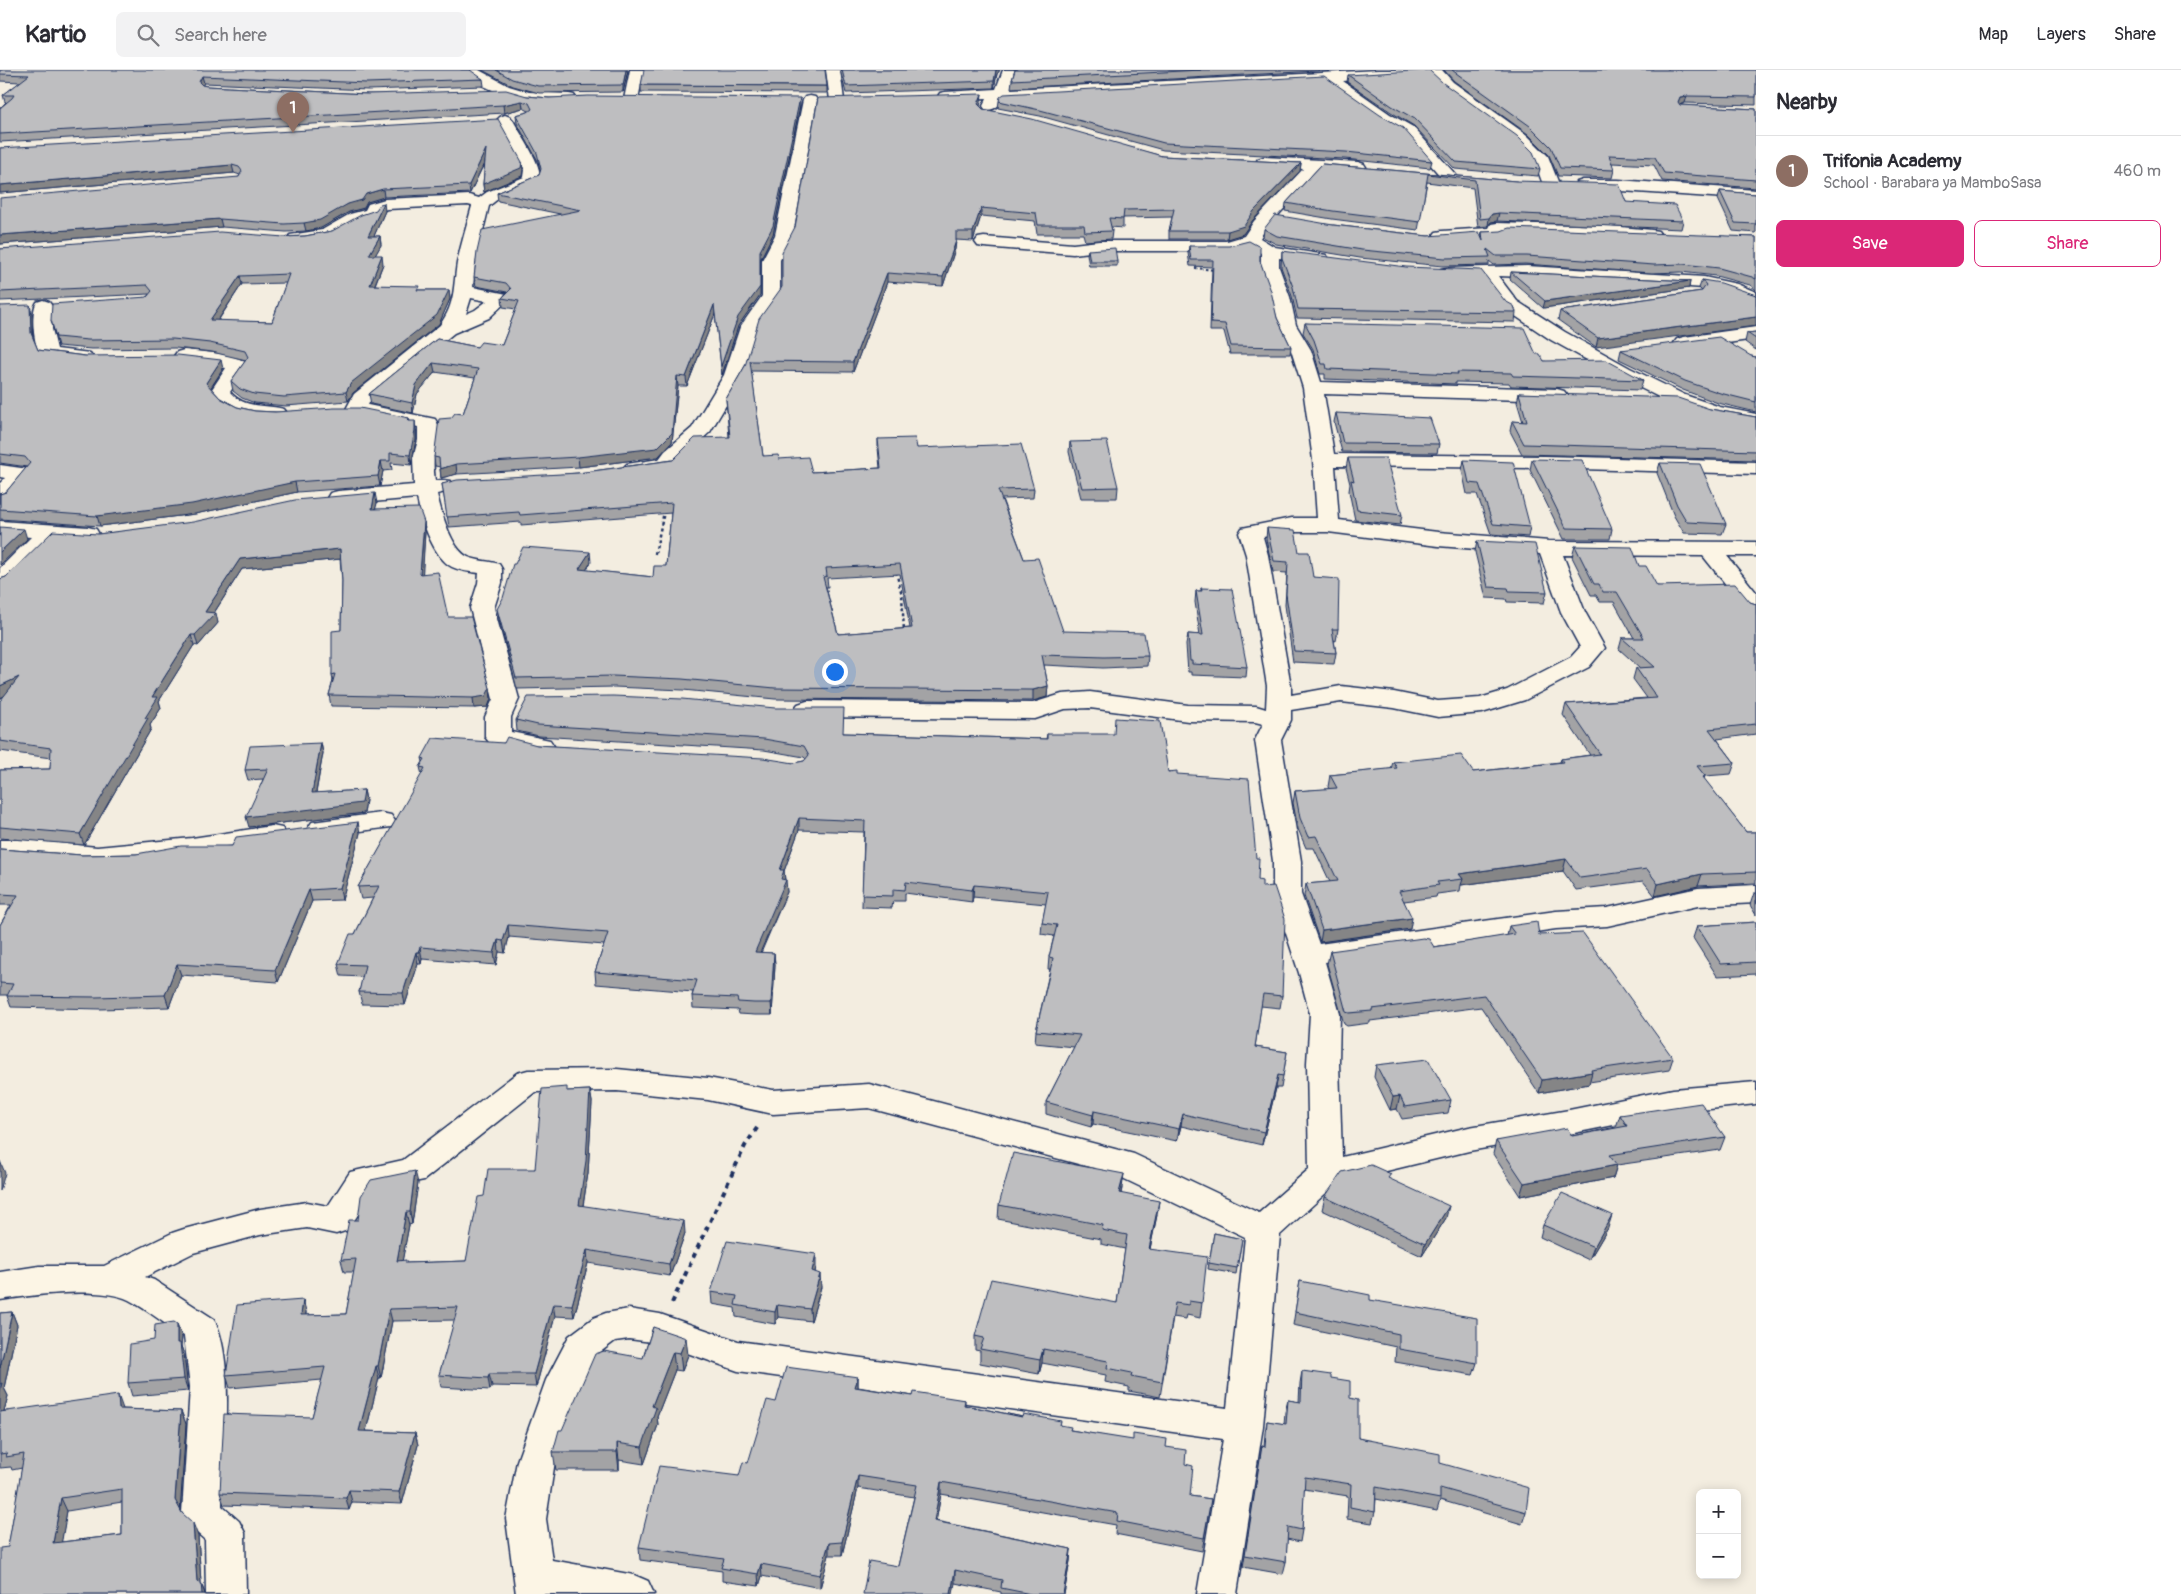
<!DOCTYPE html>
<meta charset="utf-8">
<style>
:root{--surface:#fff;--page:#f2f2f3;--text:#2b2b33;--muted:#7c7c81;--line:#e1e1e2;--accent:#db2777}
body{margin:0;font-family:Pangolin,sans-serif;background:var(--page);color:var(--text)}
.controls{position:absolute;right:15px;bottom:15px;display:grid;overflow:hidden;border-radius:8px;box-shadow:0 2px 12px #0003}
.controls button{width:45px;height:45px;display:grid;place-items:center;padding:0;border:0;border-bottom:1px solid var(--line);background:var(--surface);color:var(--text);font:25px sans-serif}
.you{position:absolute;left:834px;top:601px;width:18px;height:18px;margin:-12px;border:4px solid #fff;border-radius:50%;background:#1a73e8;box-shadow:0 0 0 8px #1a73e833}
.badge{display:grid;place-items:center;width:32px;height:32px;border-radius:50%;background:var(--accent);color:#fff;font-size:16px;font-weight:700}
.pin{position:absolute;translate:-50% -41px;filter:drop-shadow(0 1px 2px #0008)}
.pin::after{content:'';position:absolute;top:26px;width:18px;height:15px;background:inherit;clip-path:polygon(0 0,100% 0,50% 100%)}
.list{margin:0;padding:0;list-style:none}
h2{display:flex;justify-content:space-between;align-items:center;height:65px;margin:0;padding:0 20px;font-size:21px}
h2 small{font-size:16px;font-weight:400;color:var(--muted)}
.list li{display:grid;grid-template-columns:32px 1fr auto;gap:15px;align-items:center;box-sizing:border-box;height:70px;padding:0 20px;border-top:1px solid var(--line)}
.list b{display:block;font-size:19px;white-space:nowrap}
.list p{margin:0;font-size:16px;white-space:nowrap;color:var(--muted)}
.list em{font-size:16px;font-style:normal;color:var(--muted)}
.actions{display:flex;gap:10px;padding:15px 20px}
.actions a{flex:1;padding:11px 0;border:1px solid var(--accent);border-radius:8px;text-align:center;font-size:18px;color:var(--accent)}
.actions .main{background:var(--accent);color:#fff}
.icon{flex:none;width:28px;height:28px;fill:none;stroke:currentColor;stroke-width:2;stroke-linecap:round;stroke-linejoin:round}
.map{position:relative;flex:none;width:1756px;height:1524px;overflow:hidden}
header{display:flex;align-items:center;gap:30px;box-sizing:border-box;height:70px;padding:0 25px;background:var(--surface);border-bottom:1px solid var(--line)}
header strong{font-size:24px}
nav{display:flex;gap:28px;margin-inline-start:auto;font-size:18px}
.search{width:350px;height:45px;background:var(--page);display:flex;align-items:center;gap:12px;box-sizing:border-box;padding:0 18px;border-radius:8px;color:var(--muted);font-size:19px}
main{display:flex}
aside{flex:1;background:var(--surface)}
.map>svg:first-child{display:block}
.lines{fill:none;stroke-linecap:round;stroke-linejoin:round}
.minor-casing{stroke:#1b2f5e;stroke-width:3}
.path-far2{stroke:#1b2f5e;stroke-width:2;stroke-dasharray:2.5 2.5;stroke-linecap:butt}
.path-far1{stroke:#1b2f5e;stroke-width:2.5;stroke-dasharray:3 3;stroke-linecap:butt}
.path{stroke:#1b2f5e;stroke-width:4;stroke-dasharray:5 5;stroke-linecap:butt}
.minor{fill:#fcf5e5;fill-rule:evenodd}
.wall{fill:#a3a3a5;stroke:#1b2f5e;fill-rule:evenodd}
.shaded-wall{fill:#858586;stroke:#1b2f5e}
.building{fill:#bebec0;stroke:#1b2f5e;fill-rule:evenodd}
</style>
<header>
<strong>Kartio</strong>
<div class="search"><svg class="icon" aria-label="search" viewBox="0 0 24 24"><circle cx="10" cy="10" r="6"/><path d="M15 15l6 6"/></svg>Search here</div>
<nav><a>Map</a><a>Layers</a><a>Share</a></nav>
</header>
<main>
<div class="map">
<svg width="1756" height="1524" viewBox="0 0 1756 1524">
<rect width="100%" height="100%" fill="#f3ede0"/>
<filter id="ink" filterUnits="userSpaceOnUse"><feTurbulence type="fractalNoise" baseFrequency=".02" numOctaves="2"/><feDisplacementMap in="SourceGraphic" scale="10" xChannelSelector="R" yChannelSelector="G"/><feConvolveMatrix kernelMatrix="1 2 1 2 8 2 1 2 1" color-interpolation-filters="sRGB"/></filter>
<g filter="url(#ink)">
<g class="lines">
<defs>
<g id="minor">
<path d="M 462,0 L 479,0 L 509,16 L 529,22 L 569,24 L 574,25 L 576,28 L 574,31 C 547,38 479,23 462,0 Z"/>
<polygon points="630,0 644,0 638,29 636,32 626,32 624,29"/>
<polygon points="826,0 840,0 844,30 842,33 832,33 830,30"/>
<path d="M 1003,0 L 1017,0 L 1014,6 L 1011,19 L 1378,0 L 1442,0 L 1453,12 L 1527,65 L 1548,86 L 1559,114 L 1557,117 L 1545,117 C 1539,108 1538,95 1531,86 C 1505,55 1460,34 1429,5 L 1343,11 L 1390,44 L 1413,57 L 1456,105 L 1454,108 L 1442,108 L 1403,63 L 1380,50 L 1326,12 L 1006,28 C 999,34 995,42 985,39 L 983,36 L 987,28 L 945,30 L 940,29 L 938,26 L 940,23 L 945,22 L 996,19 Z"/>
<polygon points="810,26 815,27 817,30 793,165 780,190 780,226 758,257 744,305 710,362 680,389 673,398 634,404 627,402 623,398 627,394 659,389 665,381 692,358 724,305 740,257 762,226 762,190 775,165 803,30 805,27"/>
<path d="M 505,45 L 510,47 L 513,50 C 520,64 547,100 538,113 L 499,128 L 489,136 L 475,194 L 473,217 L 507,224 L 510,228 L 489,248 L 454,263 L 370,331 L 368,335 L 435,349 C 444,362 436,374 434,387 C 433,395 434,403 435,411 L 442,410 L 450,411 L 453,416 L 450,421 L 437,424 C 441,441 451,479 468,487 C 477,491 490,491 499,494 L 502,499 L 502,513 L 494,538 L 519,629 L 511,647 L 511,662 L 550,670 L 554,676 L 550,682 L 541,684 L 489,672 L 485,667 L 485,647 L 493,629 L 470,538 L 478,513 L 479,503 C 471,502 460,501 452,497 C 433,487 421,449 417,428 L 338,435 L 330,433 L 327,428 L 330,423 L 338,421 L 414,415 L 413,388 L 418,370 L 418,357 L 349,343 L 346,339 L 354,324 L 440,255 C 456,232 453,218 457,193 C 461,174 467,155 472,136 L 468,135 L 387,139 L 380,141 L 377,147 L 362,152 L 333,168 L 296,174 L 290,173 L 287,169 L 290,165 L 322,160 L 350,144 L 365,140 L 368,134 L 385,129 L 469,125 L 479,128 L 487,122 L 524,107 L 525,100 L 497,50 L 500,47 ZM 471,228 L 487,231 L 475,240 L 466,244 Z"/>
<path d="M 1264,87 L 1358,92 L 1364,94 L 1366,97 L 1364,100 L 1358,102 L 1320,100 L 1266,158 L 1260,168 L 1275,177 L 1320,184 L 1326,185 L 1329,189 L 1326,193 L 1320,194 L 1279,188 L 1279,197 L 1290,227 L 1296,255 L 1311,280 L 1321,312 L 1557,319 L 1564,321 L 1567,325 L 1564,329 L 1557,331 L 1324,324 L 1334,384 L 1545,386 L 1756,392 L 1756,404 L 1545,398 L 1335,396 L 1339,450 L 1438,462 L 1549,471 L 1756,472 L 1756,486 L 1727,486 L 1756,522 L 1756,544 L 1748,542 L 1703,486 L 1563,485 L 1585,542 L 1605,578 L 1589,597 L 1525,630 L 1482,643 L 1438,647 L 1394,638 L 1341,632 L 1291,640 L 1291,650 L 1281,670 L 1301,791 L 1301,824 L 1319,874 L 1556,841 L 1607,838 L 1698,818 L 1756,815 L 1756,833 L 1698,836 L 1607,856 L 1556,859 L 1325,892 L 1340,944 L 1339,993 L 1342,1087 L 1469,1057 L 1569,1040 L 1673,1019 L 1756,1012 L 1756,1034 L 1673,1043 L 1569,1064 L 1469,1081 L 1337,1113 L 1280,1165 L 1263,1356 L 1237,1524 L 1197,1524 L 1223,1369 L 738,1301 L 659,1273 L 629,1269 L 615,1271 L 595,1286 L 584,1310 L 555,1391 L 546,1449 L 552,1490 L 634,1505 L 648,1511 L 654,1524 L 516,1524 L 506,1449 L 517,1391 L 546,1310 L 569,1266 L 593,1248 L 606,1243 L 629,1239 L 660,1244 L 738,1271 L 1227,1338 L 1245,1167 L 1112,1103 L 869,1038 L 773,1044 L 708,1030 L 617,1021 L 535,1022 L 424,1110 L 373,1121 L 348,1160 L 336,1164 L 307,1158 L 260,1165 L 193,1183 L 145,1207 L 154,1210 L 214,1249 C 236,1293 224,1386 222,1436 L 239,1451 L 245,1463 L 246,1524 L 206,1524 L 205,1470 L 188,1455 L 182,1443 L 190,1317 L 184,1266 C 166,1255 148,1240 129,1230 C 100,1216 33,1225 0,1230 L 0,1202 L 39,1196 L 104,1196 L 172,1163 L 184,1159 L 260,1139 L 307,1132 L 328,1136 L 350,1102 L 403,1090 L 517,1003 L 528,1000 L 617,999 L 708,1008 L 773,1020 L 869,1014 L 1134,1084 L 1259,1143 L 1309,1099 L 1307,993 L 1310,944 L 1299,903 L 1273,824 L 1273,791 L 1255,670 L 1263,654 L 1255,652 L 1188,651 L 1090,638 L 1065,639 L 1035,649 L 807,647 L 798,644 L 794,639 L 798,634 L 807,631 L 1033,633 L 1062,624 L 1090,622 L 1188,635 L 1256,636 L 1266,639 L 1267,616 L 1246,485 L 1239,463 L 1242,458 L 1292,448 L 1317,448 L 1313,390 L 1303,318 L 1291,280 L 1278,255 L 1272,227 L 1261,197 L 1261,183 L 1248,176 L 1228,181 L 1099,181 L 1073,184 L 984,177 L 978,176 L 975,172 L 978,168 L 984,167 L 1073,174 L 1099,171 L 1227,171 L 1244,166 L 1254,151 L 1303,99 L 1258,95 L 1256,92 L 1258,89 ZM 1292,462 L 1328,462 L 1438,476 L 1540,484 L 1561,542 L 1580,577 L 1571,587 L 1507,620 L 1480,628 L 1438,631 L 1394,622 L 1341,616 L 1291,625 L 1291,616 L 1268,485 L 1263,467 Z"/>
<polygon points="1583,110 1618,110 1756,120 1756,130 1577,118 1575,115 1577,112"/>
<polygon points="1497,153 1611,156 1652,160 1658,161 1661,165 1658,169 1652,170 1611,166 1507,163 1499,167 1442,171 1436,170 1433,166 1436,162 1442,161 1489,158 1491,154"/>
<polygon points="1527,196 1704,207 1737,214 1756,222 1756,234 1724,222 1704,218 1558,208 1498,206 1517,231 1565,262 1630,298 1685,325 1720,337 1756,344 1756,356 1708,346 1671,333 1616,306 1551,270 1505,239 1480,207 1441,207 1438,203 1441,199 1447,198"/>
<path d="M 43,230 L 49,232 L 52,236 L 52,259 L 57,279 L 90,283 L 93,287 L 90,291 L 69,293 L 41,287 C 34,277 30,242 37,232 Z"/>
<polygon points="1756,257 1756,269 1684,279 1677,277 1674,273 1677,269 1684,267"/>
<path d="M 184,280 C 199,282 239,283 248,295 L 230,322 C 244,339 265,334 284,339 L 287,343 L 284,347 C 266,352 238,348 223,337 C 217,333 214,327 210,322 L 226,298 L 177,290 L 174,286 L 177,282 Z"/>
<polygon points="0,395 28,399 31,404 8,431 0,433 0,413 5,408 0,407"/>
<polygon points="0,451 88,457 96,459 99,464 96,469 88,471 55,468 8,516 0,518 0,498 31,467 0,465"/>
<polygon points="381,743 391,745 395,751 391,757 322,766 312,764 308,758 312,752"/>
<polygon points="272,756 282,758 286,764 282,770 192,786 97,795 27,788 0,788 0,770 27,770 97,777 192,768"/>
</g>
</defs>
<!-- minor casing -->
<use href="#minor" class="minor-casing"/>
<!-- path-far2 -->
<polyline class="path-far2" points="1195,198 1216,200"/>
<!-- path-far1 -->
<g class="path-far1">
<polyline points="655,484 664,442"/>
<polyline points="896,502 902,525 904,562"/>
</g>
<!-- path -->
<polyline class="path" points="672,1233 745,1076 759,1055"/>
<!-- minor -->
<use href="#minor" class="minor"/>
</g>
<!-- wall -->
<g class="wall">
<polygon points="0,0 483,9 484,16 368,20 204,13 202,15 207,16 367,24 527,26 549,28 800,36 773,164 760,190 760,225 738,256 722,305 715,244 687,316 678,316 672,372 658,387 579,397 457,404 441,408 440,397 435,396 434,387 451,348 463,344 475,308 435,302 417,324 413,343 371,334 369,324 437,269 477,277 502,275 516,239 503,237 502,228 507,222 476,216 474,207 560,144 498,131 497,123 539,105 540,101 538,91 517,53 516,45 528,42 529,41 523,38 504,43 0,72 0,38 6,32 5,32 3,25 20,12 0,11"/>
<polygon points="482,0 628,0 623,22 539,23 513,16"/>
<polygon points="840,0 1000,0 997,4 994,18 846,23"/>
<polygon points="1015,0 1334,0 1011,18 1012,10"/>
<polygon points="1444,0 1756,0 1756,35 1685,33 1680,35 1756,39 1756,118 1662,111 1654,95 1612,93 1614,100 1612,108 1558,106 1549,85 1528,64 1454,11"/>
<polygon points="1348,5 1540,99 1538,106 1455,99 1414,56 1391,42 1347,12"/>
<polygon points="641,15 827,16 827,23 641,22"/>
<polygon points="999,31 1432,91 1430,98 1345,89 1163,80 1040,46 998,38"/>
<path d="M 981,32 L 980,36 L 983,39 L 1162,86 L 1301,93 L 1300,101 L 1253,150 L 1243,164 L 1227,169 L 1169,169 L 1169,161 L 1172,147 L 1123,148 L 1123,158 L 1111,157 L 1112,161 L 1111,169 L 1085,171 L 1083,164 L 1037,164 L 1035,151 L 981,146 L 973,171 L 956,170 L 955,179 L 943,216 L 887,212 L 853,302 L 751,301 L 763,386 L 779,389 L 812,402 L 880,398 L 878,378 L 878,369 L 917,378 L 1034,419 L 1033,428 L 1002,429 L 1024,489 L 1063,561 L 1148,586 L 1147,596 L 1103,598 L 1044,595 L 1048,616 L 1047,627 L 1033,631 L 775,629 L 683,620 L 614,617 L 517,619 L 499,549 L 497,539 L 591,492 L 586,500 L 653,507 L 666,496 L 671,443 L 521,455 L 521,452 L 449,457 L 442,414 L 578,403 L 673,390 L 729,367 L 726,329 L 745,296 ZM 900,504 L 910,558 L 838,564 L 826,517 L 828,517 L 827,508 Z"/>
<polygon points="0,78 522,92 523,100 522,106 484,122 483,114 485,92 470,123 384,127 367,132 364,138 349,142 321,158 306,161 286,162 222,157 0,174 239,107 240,105 234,103 0,123"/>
<polygon points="1322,94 1516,111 1626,132 1683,151 1681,159 1497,151 1491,152 1488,156 1478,157 1473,118 1427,112 1418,160 1332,149 1285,141 1286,133"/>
<polygon points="1720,121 1756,124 1756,163 1733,161 1718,129"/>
<path d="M 385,141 L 374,166 L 380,166 L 381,175 L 375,185 L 383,194 L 375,215 L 419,220 L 449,220 L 450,229 L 439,254 L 353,323 L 348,331 L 286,336 L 255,333 L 242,328 L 233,321 L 231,311 L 246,290 L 212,282 L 175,278 L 91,279 L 58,276 L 51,250 L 147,227 L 149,224 L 0,231 L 0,179 L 305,166 L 332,161 ZM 286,213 L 272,252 L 218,251 L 242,214 Z"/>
<polygon points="1333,155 1428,166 1481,166 1482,162 1756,167 1756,220 1750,215 1716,206 1681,202 1652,203 1525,194 1494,195 1489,191 1489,195 1443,196 1360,188 1276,174 1263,167 1264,159"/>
<polygon points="1189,176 1260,191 1277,248 1291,277 1290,284 1230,284 1224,261 1210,261 1212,197 1190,196 1188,183"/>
<polygon points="1088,180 1117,191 1117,196 1089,196 1087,184"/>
<polygon points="1282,181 1505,231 1516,242 1515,252 1297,248 1292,226 1281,197"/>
<polygon points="1511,202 1690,211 1689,218 1543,238 1510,209"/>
<polygon points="1702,210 1756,225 1596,277 1558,250 1560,241 1702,221 1699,218"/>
<polygon points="0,236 32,244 33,268 38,280 85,286 223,299 211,318 220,328 237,337 255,341 409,348 410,351 416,360 416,370 411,395 391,393 392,400 383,401 380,416 297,422 195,444 100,456 0,449 0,424 6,422 27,397 0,393"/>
<polygon points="1305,253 1536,284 1544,291 1643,310 1640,320 1511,316 1509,313 1456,312 1456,314 1325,309 1325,304 1320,304 1313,279 1303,263"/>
<polygon points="1756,262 1756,280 1745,272 1747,263"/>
<polygon points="1621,280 1751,286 1756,287 1756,342 1718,333 1683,320 1619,289"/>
<polygon points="1519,323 1710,339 1756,347 1756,390 1522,384 1510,361 1512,351 1523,352 1517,332"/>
<polygon points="1336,343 1439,374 1437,383 1342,382 1334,352"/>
<polygon points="1070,372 1118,417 1117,428 1081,428 1069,382"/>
<polygon points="1348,388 1402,445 1400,455 1355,450 1349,421 1350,414 1346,398"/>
<polygon points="1532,389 1612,459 1610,469 1564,469 1530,400"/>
<polygon points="1464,390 1530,457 1528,467 1491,464 1477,424 1467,424 1462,400"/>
<polygon points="1660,393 1726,454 1722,464 1684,463 1674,446 1657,403"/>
<polygon points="377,433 375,439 424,452 425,462 422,504 490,618 491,629 488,637 474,638 331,636 329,625 333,611 332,605 341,560 342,511 340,489 242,499 214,543 218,553 198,576 194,575 159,631 161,638 150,655 151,659 84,775 0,768 0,700 50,699 51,688 0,681 0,631 4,627 0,628 0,509 6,507 98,464"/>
<polygon points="1267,458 1299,482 1313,507 1338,559 1336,571 1334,570 1336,583 1334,594 1293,592 1285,535 1287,503 1273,502 1266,469"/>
<polygon points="1477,471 1547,522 1544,533 1507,532 1506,529 1486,528 1475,482"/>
<polygon points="1575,476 1639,496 1657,516 1750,532 1756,534 1756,664 1717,669 1735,693 1731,704 1705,706 1704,709 1746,762 1756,762 1756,813 1698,816 1655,826 1643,811 1576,820 1563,801 1461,815 1460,821 1437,824 1436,827 1404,831 1410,859 1320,872 1304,826 1306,814 1330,812 1314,778 1306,778 1298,759 1293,733 1295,721 1329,719 1328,717 1330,705 1391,699 1393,692 1473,702 1560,692 1561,689 1590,685 1563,645 1566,634 1647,628 1633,609 1636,598 1640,598 1619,579 1622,568 1634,568 1614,532 1600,532 1596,525 1591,525 1572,487"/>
<polygon points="1201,518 1247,597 1246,607 1191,605 1191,602 1188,602 1186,575 1188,564 1200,565 1195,532 1196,521 1201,521"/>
<polygon points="516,650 844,663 1046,669 1047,664 1177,704 1258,810 1262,817 1282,926 1280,938 1261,936 1255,977 1287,982 1281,1018 1276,1018 1262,1075 1181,1056 1177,1071 1093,1054 1091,1057 1046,1044 1046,1032 1074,977 1035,973 1036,961 1050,899 1048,899 1049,887 1054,866 1041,864 1042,853 1046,834 973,827 972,832 905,823 905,831 893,831 892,838 862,837 864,762 799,760 784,801 785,810 787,822 761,883 774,883 775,895 772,945 755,945 739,944 738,940 693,938 692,926 693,922 596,914 595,902 604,875 509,867 505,883 499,882 496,895 422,889 421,894 418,894 405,935 362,934 359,922 363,907 341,906 338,894 355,864 373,828 361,829 358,817 422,705 420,697 423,692 422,688 504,673 537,675 794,693 804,691 806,689 804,687 764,680 539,666 517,661"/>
<polygon points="321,673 323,683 316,723 364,720 366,730 364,743 249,757 263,709 248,710 245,700"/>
<polygon points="360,763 342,830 312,831 278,912 181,905 169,937 100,939 11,937 7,926 7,925 0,925 0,855 11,835 0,835 0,779 82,785 136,784 232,776"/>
<polygon points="1754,823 1756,823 1756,845 1750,835"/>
<polygon points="1756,852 1756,904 1717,906 1693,868 1697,856"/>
<polygon points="1509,856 1539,865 1673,988 1669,1000 1589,1012 1589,1014 1539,1023 1481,937 1370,951 1370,953 1347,956 1344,954 1327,894 1330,881 1434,877 1507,866"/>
<polygon points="1376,995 1451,1030 1448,1043 1402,1049 1397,1039 1390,1040 1374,1007"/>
<polygon points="590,1020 592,1032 588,1103 583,1136 685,1163 670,1206 588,1193 574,1247 555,1246 536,1317 492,1316 490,1320 441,1317 439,1305 455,1250 392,1251 381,1308 379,1308 366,1361 415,1363 418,1375 402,1434 352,1432 349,1440 224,1435 220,1423 312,1347 322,1310 230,1318 226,1305 303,1230 306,1242 306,1245 346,1244 354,1202 344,1202 341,1190 358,1150 418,1113 412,1154 409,1155 402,1191 407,1193 466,1191 484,1126 535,1099 568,1021"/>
<polygon points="1620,1045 1725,1067 1720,1080 1617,1095 1613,1108 1520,1126 1493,1084 1496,1071 1572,1066 1616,1057"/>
<polygon points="1389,1109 1446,1148 1422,1186 1322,1140 1325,1127"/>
<polygon points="1122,1118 1121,1124 1157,1145 1150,1179 1202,1233 1200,1248 1187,1245 1186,1249 1173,1247 1160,1327 1129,1321 1129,1317 1105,1312 1106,1305 1042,1293 1039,1304 980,1293 980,1281 975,1280 975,1266 1117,1233 1125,1179 1101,1174 1101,1169 998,1149 999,1135"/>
<polygon points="1543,1155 1608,1158 1589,1190 1540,1167"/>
<polygon points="1214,1163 1242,1169 1236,1204 1208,1199"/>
<polygon points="816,1197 815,1202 821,1217 811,1251 778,1247 775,1254 736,1247 735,1238 712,1234 711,1222"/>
<polygon points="1300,1211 1370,1230 1477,1293 1473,1305 1395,1292 1396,1277 1293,1255"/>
<path d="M 12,1242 L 17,1255 L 4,1318 L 8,1326 L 4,1341 L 123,1339 L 181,1341 L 186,1354 L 180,1440 L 198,1466 L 201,1513 L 205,1524 L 0,1524 L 22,1398 L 12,1400 L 11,1397 L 0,1398 L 0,1243 ZM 122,1432 L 122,1465 L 61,1472 L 67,1441 Z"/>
<polygon points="177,1254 182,1267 181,1276 184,1285 188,1321 132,1326 128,1313 154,1270"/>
<polygon points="653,1257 688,1285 682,1301 675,1300 657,1346 658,1355 644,1394 619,1390 619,1400 556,1400 553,1382 643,1288"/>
<polygon points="1302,1301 1331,1308 1350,1328 1358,1368 1440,1393 1526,1442 1522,1454 1440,1430 1437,1441 1376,1429 1375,1442 1372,1453 1347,1449 1348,1426 1304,1419 1302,1460 1300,1472 1287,1469 1286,1492 1283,1504 1243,1497 1260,1388 1262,1376 1264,1377 1265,1363 1267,1351 1284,1354 1285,1342 1288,1330 1299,1332 1300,1313"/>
<polygon points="858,1307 858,1317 913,1326 965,1330 965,1335 1061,1355 1071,1360 1166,1377 1185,1394 1190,1426 1211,1429 1202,1481 1115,1464 1116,1455 941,1424 936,1451 1071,1479 1070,1491 1064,1524 1001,1524 1001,1522 955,1513 898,1496 914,1427 858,1418 842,1485 829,1485 820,1518 762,1506 759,1516 722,1511 722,1501 640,1490 639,1477 739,1406 748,1393 776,1332"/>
</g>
<!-- shaded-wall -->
<g class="shaded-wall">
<polygon points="626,0 628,0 623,22 623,15"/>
<polygon points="996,0 1000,0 997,4 994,18 994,11"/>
<polygon points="202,6 204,13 200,19 199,12"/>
<polygon points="982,24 981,32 978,41 978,34"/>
<polygon points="1687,26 1685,33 1678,35 1678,32 1680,27"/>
<polygon points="800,28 800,36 773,164 760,190 760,225 738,256 722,305 721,296 760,181"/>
<polygon points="522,31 523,38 504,43 503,35"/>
<polygon points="486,79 487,87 470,123 469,115"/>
<polygon points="522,92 523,100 522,106 484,122 483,114"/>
<polygon points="1301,93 1300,101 1253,150 1243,164 1227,169 1228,161 1254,141"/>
<polygon points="232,95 234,103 0,123 0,115"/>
<polygon points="383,119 384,127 367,132 364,138 349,142 321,158 306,161 304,153 348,134 366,124"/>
<polygon points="384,133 385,141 370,175 368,166"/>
<polygon points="981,138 981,146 973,171 973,162"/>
<polygon points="1499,143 1497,151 1491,152 1488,156 1489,148 1492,144"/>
<polygon points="220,149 222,157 0,174 0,165"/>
<polygon points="380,166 381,175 371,193 369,185"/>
<polygon points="956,171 955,179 943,216 943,207"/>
<polygon points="382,185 383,194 371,224 370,215"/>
<polygon points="887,203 887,212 853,302 853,292"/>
<polygon points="240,206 242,214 212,259 210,250"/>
<polygon points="1690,211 1689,218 1543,238 1545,231"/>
<polygon points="449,220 450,229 439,254 353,323 348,331 346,322 351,313"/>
<polygon points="30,235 32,244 33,272 31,263"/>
<polygon points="714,235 715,244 687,316 686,307"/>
<polygon points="1756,247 1756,256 1596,277 1598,268"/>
<polygon points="221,290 223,299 208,322 206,313"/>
<polygon points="433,293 435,302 417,324 413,343 412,333 416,315"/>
<polygon points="677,306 678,316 672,372 658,387 579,397 578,387"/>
<polygon points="415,351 416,360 416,370 411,395 410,385"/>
<polygon points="381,391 383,401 380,416 378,406"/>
<polygon points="456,394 457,404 441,408 440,399"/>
<polygon points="295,412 297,422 195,444 100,456 97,446"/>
<polygon points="375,423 377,433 373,449 372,439"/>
<polygon points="424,452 425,462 422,514 420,504"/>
<polygon points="24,459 27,469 0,495 0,482"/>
<polygon points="340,479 341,489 242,499 210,549 216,543 218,553 198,576 195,565 205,542 240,489"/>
<polygon points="590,482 591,492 580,510 579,499"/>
<polygon points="191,565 194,575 159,631 161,638 150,655 151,659 84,775 80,764 145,648 152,627"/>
<polygon points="19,607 23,617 0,628 0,616"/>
<polygon points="1048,616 1047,627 1033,631 1033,620"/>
<polygon points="490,618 491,629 488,637 474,638 473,628"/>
<polygon points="321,673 323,683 314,733 312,723"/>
<polygon points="364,720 366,730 364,743 249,757 246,747"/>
<polygon points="799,748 799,760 784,801 785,812 786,810 787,822 755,894 755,882 780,800"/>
<polygon points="358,752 360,763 342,830 340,818"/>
<polygon points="1566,789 1563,801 1461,815 1463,809 1459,804"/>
<polygon points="1702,804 1698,816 1655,826 1658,814"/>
<polygon points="974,815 973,827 972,832 972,820"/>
<polygon points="309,820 312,831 278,912 275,900"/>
<polygon points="1412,848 1410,859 1320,872 1322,860"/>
<polygon points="508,855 509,867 505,883 503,871"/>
<polygon points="498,870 499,882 496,895 494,883"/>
<polygon points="420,877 422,889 421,894 418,882"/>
<polygon points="416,882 418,894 405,935 403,923"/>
<polygon points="774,883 775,895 772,945 771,933"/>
<polygon points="177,894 181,905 169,937 165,925"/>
<polygon points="1592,1002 1589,1014 1539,1023 1542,1010"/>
<polygon points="1278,1005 1276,1018 1262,1075 1264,1062"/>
<polygon points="590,1020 592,1032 588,1103 581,1148 579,1135"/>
<polygon points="1400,1026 1397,1039 1390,1040 1393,1027"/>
<polygon points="1094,1041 1093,1054 1091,1057 1093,1045"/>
<polygon points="1183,1044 1181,1056 1177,1071 1179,1059"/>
<polygon points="0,1091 5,1103 0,1121"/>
<polygon points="1617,1095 1613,1108 1520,1126 1524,1113"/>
<polygon points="415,1101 418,1113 412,1154 410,1142"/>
<polygon points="1124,1104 1122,1118 1118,1137 1119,1123"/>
<polygon points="1159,1131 1157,1145 1147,1193 1149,1179"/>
<polygon points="1449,1136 1446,1148 1422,1186 1425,1174"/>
<polygon points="406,1142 409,1155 400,1203 397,1191"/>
<polygon points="1612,1145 1608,1158 1589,1190 1594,1177"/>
<polygon points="684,1151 685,1163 670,1206 669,1194"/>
<polygon points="587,1180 588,1193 574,1247 572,1235"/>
<polygon points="816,1184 816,1197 813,1213 812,1201"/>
<polygon points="820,1204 821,1217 811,1251 810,1239"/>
<polygon points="303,1230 306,1242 304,1257 301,1245"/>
<polygon points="553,1234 555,1246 536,1317 534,1304"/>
<polygon points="777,1235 778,1247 775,1254 775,1242"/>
<polygon points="389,1239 392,1251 381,1308 378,1296"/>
<polygon points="12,1242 17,1255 4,1318 8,1326 0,1356 0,1298"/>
<polygon points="177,1254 182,1267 181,1276 184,1285 188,1321 184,1309 177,1273"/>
<polygon points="686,1268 688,1285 682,1301 680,1283"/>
<polygon points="1043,1279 1042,1293 1039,1304 1040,1290"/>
<polygon points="673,1282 675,1300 657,1346 658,1355 644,1394 642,1377 652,1336"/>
<polygon points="376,1296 379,1308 363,1373 359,1361"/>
<polygon points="489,1304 492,1316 490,1320 488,1308"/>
<polygon points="858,1307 858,1320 855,1317"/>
<polygon points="118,1325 123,1339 124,1352 119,1339"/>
<polygon points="181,1341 186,1354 180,1443 175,1430"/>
<polygon points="415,1363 418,1375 402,1434 399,1422"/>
<polygon points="617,1373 619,1390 619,1400 617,1382"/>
<polygon points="858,1406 858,1418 842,1485 842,1472"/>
<polygon points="941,1412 941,1424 934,1463 934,1451"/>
<polygon points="349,1420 352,1432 349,1440 346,1428"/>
<polygon points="61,1428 67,1441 59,1487 53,1473"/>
<polygon points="193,1453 198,1466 201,1513 205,1524 202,1524 197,1512"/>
<polygon points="829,1473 829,1485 820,1518 820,1505"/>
<polygon points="1071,1479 1070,1491 1064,1524 1063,1524"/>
<polygon points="761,1494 762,1506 759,1516 758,1504"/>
<polygon points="955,1500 955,1513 953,1524 951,1524"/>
</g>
<!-- building -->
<g class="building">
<polygon points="0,0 470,0 483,9 367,13 202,6 199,12 202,15 207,16 367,24 506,20 527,26 549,28 588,26 800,28 773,156 760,181 760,217 738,247 721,296 714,235 686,307 677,306 672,363 657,378 578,387 456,394 440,399 439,388 434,387 439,349 451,348 455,343 463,344 478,299 433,293 416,315 412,333 369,324 437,269 477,277 481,272 502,275 519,231 502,228 511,219 506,213 474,207 477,182 482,160 581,140 497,123 539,105 541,99 537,83 516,45 528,42 532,39 529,33 522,31 503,35 0,64 0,38 12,28 14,25 3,25 29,5 0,4"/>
<polygon points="496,0 626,0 623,15 538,16 512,9"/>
<polygon points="644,0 825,0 827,16 641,15"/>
<polygon points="842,0 996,0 994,11 846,16"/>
<polygon points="1015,0 1201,0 1012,10"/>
<polygon points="1429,0 1443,13 1517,66 1533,82 1540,99 1456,92 1415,49 1392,36 1348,5"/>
<polygon points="1452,0 1756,0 1756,27 1687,26 1680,27 1678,32 1680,35 1756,39 1756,110 1664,103 1655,87 1609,85 1614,100 1560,98 1551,77 1530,56 1456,3"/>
<polygon points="1324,6 1380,45 1403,58 1432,91 1346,82 1164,73 1040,40 999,31 1000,27 1004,24"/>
<path d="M 982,24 L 978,34 L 983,39 L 1032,49 L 1162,86 L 1301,93 L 1254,141 L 1244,156 L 1228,161 L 1169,161 L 1174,139 L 1124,140 L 1123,149 L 1109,148 L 1112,161 L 1085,162 L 1084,155 L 1038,155 L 1036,143 L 981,138 L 973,162 L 956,162 L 956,171 L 943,207 L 887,203 L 853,292 L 750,291 L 763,386 L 778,385 L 779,389 L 808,387 L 812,402 L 881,398 L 878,369 L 915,368 L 917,378 L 1021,374 L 1034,419 L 998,420 L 1024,489 L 1038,488 L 1063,561 L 1144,563 L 1148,586 L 1104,587 L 1042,585 L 1048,616 L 1033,620 L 775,618 L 682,609 L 613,606 L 516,608 L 497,539 L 503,528 L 513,494 L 515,494 L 523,477 L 590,482 L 579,499 L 653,507 L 654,496 L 666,496 L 672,433 L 520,445 L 519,442 L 447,447 L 442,414 L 457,410 L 578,403 L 673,390 L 695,368 L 730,367 L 726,329 L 745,296 L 759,249 L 782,217 L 782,182 L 795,157 L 818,28 ZM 900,494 L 912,558 L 838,564 L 823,507 L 827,506 L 826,498 Z"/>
<polygon points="498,49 522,92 521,98 483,114 486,79 469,115 383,119 366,124 362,130 348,134 320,150 304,153 284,154 220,149 0,165 0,128 239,107 242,101 239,97 232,95 0,115 0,78"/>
<polygon points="1322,94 1516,111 1619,114 1626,132 1675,135 1683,151 1499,143 1492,144 1489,148 1480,149 1475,110 1428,104 1420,152 1333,141 1286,133"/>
<polygon points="1720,121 1756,124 1756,154 1735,153"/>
<path d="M 384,133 L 368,166 L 380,166 L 369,185 L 382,185 L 370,215 L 419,216 L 417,220 L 449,220 L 437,245 L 351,313 L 346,322 L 284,327 L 254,324 L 240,319 L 231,311 L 248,287 L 245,281 L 210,273 L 173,269 L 88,270 L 56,267 L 51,250 L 52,234 L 147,227 L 152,221 L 147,215 L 0,222 L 0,179 L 220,162 L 284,167 L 305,166 L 332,161 L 361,145 L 376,140 L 380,134 ZM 289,204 L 272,252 L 210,250 L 240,206 Z"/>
<polygon points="1275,145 1333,155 1428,166 1479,162 1483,171 1482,162 1501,161 1509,158 1756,167 1756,209 1752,207 1719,198 1683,194 1654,195 1527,186 1496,186 1487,179 1490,187 1445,188 1362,180 1277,166 1264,159"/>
<polygon points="1249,171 1260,177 1260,191 1271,221 1277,248 1291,277 1231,276 1225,254 1211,253 1213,190 1191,190 1189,176 1229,176"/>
<polygon points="1115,178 1117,191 1090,191 1088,180"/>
<polygon points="1282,181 1406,197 1481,200 1505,231 1514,236 1516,242 1298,239 1293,217 1282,188"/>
<polygon points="1511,202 1690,211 1545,231"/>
<polygon points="1702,210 1721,213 1756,225 1756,247 1598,268 1560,241 1702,221 1706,215"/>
<polygon points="30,235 31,263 38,280 85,286 178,285 221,290 206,313 220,328 237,337 255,341 275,342 334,338 360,338 409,348 408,351 415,351 415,360 410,385 390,383 390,391 381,391 378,406 295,412 192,434 97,446 0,439 0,424 6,422 30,393 25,387 0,384 0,236"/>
<polygon points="1305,253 1524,258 1536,284 1540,284 1544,291 1606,290 1643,310 1513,306 1511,303 1457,302 1458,304 1327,299 1326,294 1322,294 1314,270"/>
<polygon points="1756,262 1756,269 1747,263"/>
<polygon points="1719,267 1751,286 1756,287 1756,332 1720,323 1685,311 1621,280"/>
<polygon points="1519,323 1678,328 1710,339 1756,347 1756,381 1524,374 1512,351 1527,352"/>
<polygon points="1336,343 1430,348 1439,374 1343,373"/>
<polygon points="1107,371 1118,417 1082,418 1070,372"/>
<polygon points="1348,388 1386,388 1402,445 1357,440 1351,410 1354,411"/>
<polygon points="1532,389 1582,390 1612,459 1566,458"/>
<polygon points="1464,390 1513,392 1530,457 1493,454 1479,414 1469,413"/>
<polygon points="1660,393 1700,394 1726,454 1687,452 1677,435"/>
<polygon points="375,423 372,439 419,438 424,452 420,504 438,502 448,547 471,547 490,618 486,626 473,628 329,625 335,604 332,605 332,561 341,560 342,511 340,479 240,489 205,542 216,543 195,565 191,565 152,627 158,627 145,648 148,648 80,764 0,757 0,700 50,699 51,678 0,671 0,631 19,607 0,616 0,509 6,507 53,461 98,464 193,452 295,430"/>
<polygon points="0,457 24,459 0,482"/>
<polygon points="1267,458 1295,460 1299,482 1309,482 1313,507 1339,509 1338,559 1332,559 1336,583 1294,581 1286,524 1288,492 1274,491"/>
<polygon points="1477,471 1535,474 1547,522 1509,521 1508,518 1488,517"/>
<polygon points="1575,476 1632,477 1639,496 1646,496 1657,516 1735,514 1750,532 1756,534 1756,654 1709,659 1735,693 1697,696 1705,706 1703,707 1746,762 1756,762 1756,802 1702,804 1658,814 1647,799 1580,808 1566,789 1459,804 1463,809 1437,812 1439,815 1399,821 1412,848 1322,860 1306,814 1338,811 1316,766 1308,767 1300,748 1295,721 1337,718 1330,705 1397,698 1393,692 1461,685 1473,702 1563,692 1561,689 1600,684 1566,634 1657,628 1636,598 1655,597 1622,568 1644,568 1617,522 1603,522 1599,514 1594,514"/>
<polygon points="1201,518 1232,519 1247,597 1192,594 1192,591 1190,591 1188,564 1203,565 1196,521 1202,521"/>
<polygon points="613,626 682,629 775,638 844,638 843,663 1047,669 1047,664 1114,664 1115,648 1160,651 1168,702 1177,701 1177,704 1249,709 1256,788 1259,788 1258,810 1262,811 1262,817 1274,816 1285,849 1282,926 1263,924 1255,977 1287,982 1283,1006 1278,1005 1264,1062 1183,1044 1179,1059 1094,1041 1093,1045 1046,1032 1080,965 1036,961 1053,888 1049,887 1057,855 1042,853 1048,822 974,815 972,820 906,812 905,820 893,819 893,826 862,825 865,751 799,748 780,800 784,800 781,809 786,810 755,882 774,883 771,933 754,933 738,932 737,928 692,926 697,910 595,902 608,863 508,855 503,871 498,870 494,883 420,877 418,882 416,882 403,923 359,922 365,895 338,894 350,864 355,864 379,816 358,817 425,698 420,697 425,689 422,688 433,668 504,673 507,667 537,675 763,688 794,693 804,691 809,685 804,676 764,669 538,655 516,650 528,627"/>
<polygon points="321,673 312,723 364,720 362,733 246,747 268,699 245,700 250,676"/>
<polygon points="358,752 340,818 309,820 275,900 177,894 165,925 96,927 7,926 13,914 0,913 0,855 18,825 0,824 0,779 82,785 136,784 181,776 232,776 236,767"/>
<polygon points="1537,852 1539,865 1583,863 1673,988 1591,1000 1592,1002 1542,1010 1484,925 1372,939 1372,941 1349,943 1346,942 1330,881 1423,868 1429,869 1434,877 1515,864 1509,856"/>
<polygon points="1756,852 1756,892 1721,894 1697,856"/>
<polygon points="1428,989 1451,1030 1405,1037 1400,1026 1393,1027 1376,995"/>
<polygon points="567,1017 567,1021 590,1020 586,1091 579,1135 684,1151 669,1194 587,1180 572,1235 553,1234 534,1304 489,1304 488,1308 439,1305 458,1237 389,1239 378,1296 376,1296 359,1361 415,1363 399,1422 349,1420 346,1428 220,1423 224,1344 312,1347 325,1297 226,1305 237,1235 303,1230 301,1245 346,1244 356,1189 341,1190 349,1150 358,1150 361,1126 371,1110 415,1101 410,1142 406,1142 397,1191 406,1190 406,1193 466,1191 478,1127 484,1126 488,1099 535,1099 542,1019"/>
<polygon points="1701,1033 1725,1067 1609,1085 1617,1095 1524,1113 1496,1071 1567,1058 1572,1066 1627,1056 1620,1045"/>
<polygon points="1013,1083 1124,1104 1119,1123 1159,1131 1149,1179 1207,1187 1202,1233 1189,1231 1189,1235 1175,1233 1162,1312 1131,1306 1132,1303 1107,1298 1108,1291 1043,1279 1040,1290 980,1279 984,1268 975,1266 991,1209 1117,1233 1127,1165 1102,1160 1103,1155 999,1135"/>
<polygon points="1371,1095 1391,1104 1388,1108 1449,1136 1425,1174 1325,1127 1342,1102"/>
<polygon points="1562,1123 1612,1145 1594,1177 1543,1155"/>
<polygon points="1214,1163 1242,1169 1237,1198 1209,1193"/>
<polygon points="727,1171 816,1184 812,1201 820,1204 810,1239 777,1235 775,1242 735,1235 737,1226 711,1222"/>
<polygon points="1300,1211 1370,1225 1370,1230 1477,1248 1477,1293 1399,1279 1399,1264 1295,1242"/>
<polygon points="12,1242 0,1298 0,1243"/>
<polygon points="174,1252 177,1254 177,1273 180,1273 184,1309 128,1313 130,1274 154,1270 155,1255"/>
<polygon points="653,1257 686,1268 680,1283 673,1282 652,1336 656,1338 642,1377 617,1373 617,1382 553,1382 559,1360 562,1360 595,1284 604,1281 643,1288"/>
<polygon points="786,1297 858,1307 855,1317 913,1326 914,1322 965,1330 964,1335 1022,1347 1023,1344 1061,1351 1060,1355 1071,1357 1070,1360 1133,1370 1133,1364 1167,1369 1166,1377 1186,1380 1185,1394 1193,1396 1190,1426 1211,1429 1204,1468 1117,1451 1118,1443 941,1412 934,1451 1071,1479 1063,1524 1031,1524 1001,1518 1002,1510 955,1500 951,1524 863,1524 869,1491 898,1496 917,1415 858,1406 842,1472 829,1473 820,1505 761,1494 758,1504 721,1498 724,1489 639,1477 659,1396 739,1406 743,1392 748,1393 767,1330 776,1332"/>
<polygon points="1302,1301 1331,1305 1331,1308 1350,1311 1350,1328 1358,1330 1358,1368 1440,1384 1440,1393 1529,1418 1526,1442 1440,1418 1440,1429 1376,1417 1375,1442 1350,1437 1351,1414 1305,1407 1302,1460 1288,1457 1286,1492 1245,1485 1262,1376 1265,1377 1267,1351 1286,1354 1288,1330 1301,1332"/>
<polygon points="2,1313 0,1321 0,1314"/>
<path d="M 118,1325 L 119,1339 L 181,1341 L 175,1430 L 182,1443 L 193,1453 L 197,1512 L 201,1513 L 202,1524 L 0,1524 L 0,1478 L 8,1477 L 24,1384 L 6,1387 L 7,1383 L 0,1384 L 0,1342 ZM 122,1419 L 122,1465 L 53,1473 L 61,1428 Z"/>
</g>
</g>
</svg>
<div class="controls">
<button>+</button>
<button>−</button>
</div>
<div class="you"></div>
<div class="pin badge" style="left:293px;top:63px;background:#8d6e63">1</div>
</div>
<aside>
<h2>Nearby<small></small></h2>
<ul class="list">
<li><span class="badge" style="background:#8d6e63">1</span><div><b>Trifonia Academy</b><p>School · Barabara ya MamboSasa</p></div><em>460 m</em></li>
</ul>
<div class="actions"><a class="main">Save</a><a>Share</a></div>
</aside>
</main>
